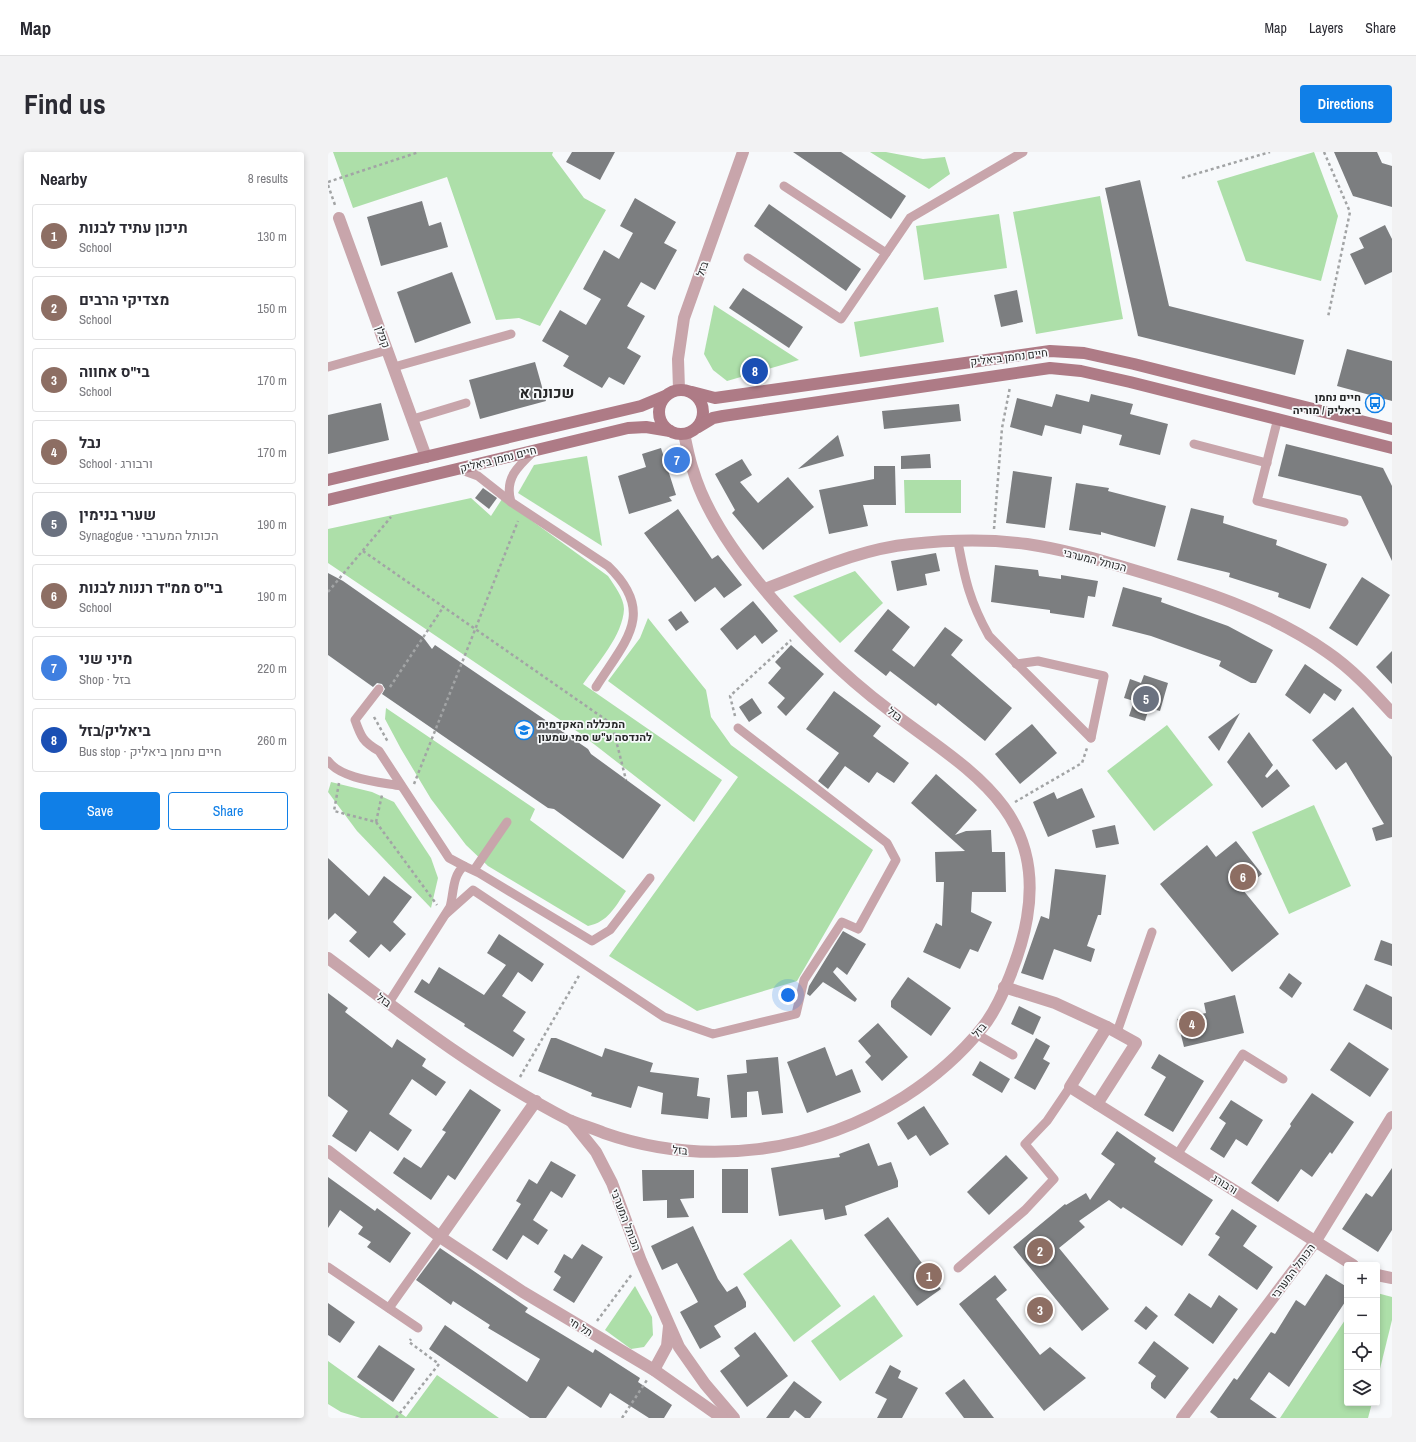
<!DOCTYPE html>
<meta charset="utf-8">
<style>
:root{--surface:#fff;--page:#f2f2f3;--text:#2b2b33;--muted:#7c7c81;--line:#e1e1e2;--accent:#107fe7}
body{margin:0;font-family:"Archivo Narrow",Heebo,sans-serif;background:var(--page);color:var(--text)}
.controls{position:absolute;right:12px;bottom:12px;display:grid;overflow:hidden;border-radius:4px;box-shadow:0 2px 6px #0003}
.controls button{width:36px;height:36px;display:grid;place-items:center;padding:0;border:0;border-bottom:1px solid var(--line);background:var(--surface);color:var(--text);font:20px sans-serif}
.you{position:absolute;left:460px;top:843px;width:14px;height:14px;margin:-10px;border:3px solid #fff;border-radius:50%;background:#1a73e8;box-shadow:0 0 0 6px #1a73e833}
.badge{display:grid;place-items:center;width:26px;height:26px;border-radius:50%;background:var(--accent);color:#fff;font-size:13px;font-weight:700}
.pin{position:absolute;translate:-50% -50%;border:2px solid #fff;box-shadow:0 1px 4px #0006}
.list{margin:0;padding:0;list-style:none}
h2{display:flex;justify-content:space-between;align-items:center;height:52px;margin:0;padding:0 16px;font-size:17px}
h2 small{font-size:13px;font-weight:400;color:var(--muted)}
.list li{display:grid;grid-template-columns:26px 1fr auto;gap:12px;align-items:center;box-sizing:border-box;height:64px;margin:0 8px 8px;padding:0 8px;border:1px solid var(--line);border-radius:4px}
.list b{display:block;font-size:15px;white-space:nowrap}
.list p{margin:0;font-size:13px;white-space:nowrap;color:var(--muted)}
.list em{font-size:13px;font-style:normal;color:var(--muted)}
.actions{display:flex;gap:8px;padding:12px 16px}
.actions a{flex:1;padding:9px 0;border:1px solid var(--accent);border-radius:4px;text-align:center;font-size:14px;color:var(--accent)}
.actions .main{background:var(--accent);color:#fff}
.icon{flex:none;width:22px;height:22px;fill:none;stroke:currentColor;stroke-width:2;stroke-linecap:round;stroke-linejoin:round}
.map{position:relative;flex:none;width:1064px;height:1266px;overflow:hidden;border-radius:4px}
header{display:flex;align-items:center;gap:24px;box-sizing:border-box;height:56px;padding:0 20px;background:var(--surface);border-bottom:1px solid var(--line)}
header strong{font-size:19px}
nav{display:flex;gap:22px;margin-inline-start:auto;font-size:14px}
.intro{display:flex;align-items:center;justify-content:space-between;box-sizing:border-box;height:96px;padding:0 24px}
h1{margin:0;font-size:28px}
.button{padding:10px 18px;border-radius:4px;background:var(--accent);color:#fff;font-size:14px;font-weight:700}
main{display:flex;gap:24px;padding:0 24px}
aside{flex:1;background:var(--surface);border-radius:4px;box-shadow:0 2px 6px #0003}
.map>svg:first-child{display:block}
.green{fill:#addfa9}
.building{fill:#7c7e80}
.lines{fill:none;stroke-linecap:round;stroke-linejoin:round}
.path{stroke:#a2a4a5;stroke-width:2.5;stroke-dasharray:3 3;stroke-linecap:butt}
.lane{stroke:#c8a5ab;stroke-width:9}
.street{stroke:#c8a5ab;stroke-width:12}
.secondary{stroke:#ae7b86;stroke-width:12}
.labels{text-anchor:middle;stroke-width:3.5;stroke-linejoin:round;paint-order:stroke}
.street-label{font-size:11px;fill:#262728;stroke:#f7f9fb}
.poi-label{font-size:11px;font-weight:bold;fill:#262728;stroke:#f7f9fb;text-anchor:end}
.district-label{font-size:15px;font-weight:bold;fill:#262728;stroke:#f7f9fb}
</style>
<header>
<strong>Map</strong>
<nav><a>Map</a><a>Layers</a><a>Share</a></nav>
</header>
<div class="intro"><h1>Find us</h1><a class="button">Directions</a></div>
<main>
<aside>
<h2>Nearby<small>8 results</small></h2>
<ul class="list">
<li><span class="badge" style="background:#8d6e63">1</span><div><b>תיכון עתיד לבנות</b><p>School</p></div><em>130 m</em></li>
<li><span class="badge" style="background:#8d6e63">2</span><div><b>מצדיקי הרבים</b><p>School</p></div><em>150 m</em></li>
<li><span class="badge" style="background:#8d6e63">3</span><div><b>בי&quot;ס אחווה</b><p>School</p></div><em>170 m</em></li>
<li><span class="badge" style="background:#8d6e63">4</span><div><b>נבל</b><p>School · ורבורג</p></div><em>170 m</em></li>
<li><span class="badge" style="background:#6b7280">5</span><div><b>שערי בנימין</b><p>Synagogue · הכותל המערבי</p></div><em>190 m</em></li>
<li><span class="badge" style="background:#8d6e63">6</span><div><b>בי&quot;ס ממ&quot;ד רננות לבנות</b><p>School</p></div><em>190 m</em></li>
<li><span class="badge" style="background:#3f7fe0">7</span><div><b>מיני שני</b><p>Shop · בזל</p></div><em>220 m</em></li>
<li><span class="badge" style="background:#1a4fb4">8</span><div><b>ביאליק/בזל</b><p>Bus stop · חיים נחמן ביאליק</p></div><em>260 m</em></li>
</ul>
<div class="actions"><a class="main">Save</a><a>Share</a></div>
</aside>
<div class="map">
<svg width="1064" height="1266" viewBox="0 0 1064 1266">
<rect width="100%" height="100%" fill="#f7f9fb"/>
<!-- green -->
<g class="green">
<polygon points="5,0 225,0 224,3 256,46 278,58 212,174 191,166 168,168 119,25 25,56"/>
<polygon points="542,0 558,0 595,7 617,5 622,22 601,37"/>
<polygon points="986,0 1010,64 993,129 918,109 889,29"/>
<polygon points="772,44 795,167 708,182 685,60"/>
<polygon points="671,62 679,116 596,128 588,74"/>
<polygon points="386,153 471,208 399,229 385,218 376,202"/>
<polygon points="610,155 616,190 532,205 526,170"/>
<polygon points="259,304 274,394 190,341 206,313"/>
<polygon points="576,328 633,328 633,361 577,361"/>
<path d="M 143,346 L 163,364 L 174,347 L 280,424 C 286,433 296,446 296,457 C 295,483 269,512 255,532 L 394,628 L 366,670 L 253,582 L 0,411 L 0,377 Z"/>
<polygon points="527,419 555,451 512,491 465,444"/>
<polygon points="320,466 378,538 383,565 403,593 545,698 469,829 369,859 281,804 410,625 280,529 312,486"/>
<path d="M 58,556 L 207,657 L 202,668 L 298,739 C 287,755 280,770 260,774 L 160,714 L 138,693 L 103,647 L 73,597 L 57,567 Z"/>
<polygon points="839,573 885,633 826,679 779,619"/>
<polygon points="3,630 44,640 66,650 103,706 110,726 103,756 29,679 0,640"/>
<polygon points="986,653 1023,734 961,762 924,680"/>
<polygon points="463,1087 513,1154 466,1190 415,1122"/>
<polygon points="307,1134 324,1165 325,1183 316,1195 303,1197 277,1178"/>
<polygon points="1049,1141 1064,1145 1064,1168 1049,1229"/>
<polygon points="546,1143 575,1184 512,1229 483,1189"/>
<polygon points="1019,1165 1019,1251 1044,1251 1040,1266 952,1266"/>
<polygon points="0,1209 78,1265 109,1223 171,1266 33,1266 13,1260 0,1252"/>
</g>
<!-- building -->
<g class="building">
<polygon points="244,0 287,0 272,28 238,10"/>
<polygon points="465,0 513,0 578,44 563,67"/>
<polygon points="1006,0 1049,0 1054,11 1064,14 1064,55 1025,44"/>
<polygon points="812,28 841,154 976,188 967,223 810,184 777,36"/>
<polygon points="307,46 348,70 336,91 349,98 327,138 313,130 299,154 317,164 299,196 313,204 296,233 281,225 274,236 235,214 241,204 214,189 232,158 258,173 273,147 255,137 276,98 291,107 305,81 292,74"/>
<polygon points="94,49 101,74 113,70 120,95 53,114 39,65"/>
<polygon points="441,52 533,117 518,139 426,74"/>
<polygon points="1057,73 1064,87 1064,120 1037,133 1022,102 1036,96 1031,86"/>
<polygon points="124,120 143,171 87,191 69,140"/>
<polygon points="415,136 475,175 461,196 401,156"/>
<polygon points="689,138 695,170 673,175 666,143"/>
<polygon points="1019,197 1064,209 1064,249 1009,234"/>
<polygon points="207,210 218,249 152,267 141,228"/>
<polygon points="728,242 761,250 763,242 805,252 802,262 840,272 832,303 791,293 794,283 755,273 753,282 717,273 714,284 682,275 689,246 724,255"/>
<polygon points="53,251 61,288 0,302 0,263"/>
<polygon points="631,252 633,269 556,277 554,259"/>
<polygon points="510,283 516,304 470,317"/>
<polygon points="958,292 1055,316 1064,334 1064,409 1033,344 950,324"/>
<polygon points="333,296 348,343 341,345 344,349 301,362 290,324 318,315 314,302"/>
<polygon points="602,302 603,316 573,317 573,304"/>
<polygon points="414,307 424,323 412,330 430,351 460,325 486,355 435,398 404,361 407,358 387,322"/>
<polygon points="546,314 567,314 568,353 535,353 540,374 501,382 491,338 546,327"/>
<polygon points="685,319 724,325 717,376 678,371"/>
<polygon points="748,331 781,336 780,339 838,354 827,395 773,380 773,383 741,378"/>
<polygon points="155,336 169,346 161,357 147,346"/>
<polygon points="863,356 896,364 895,371 949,388 948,393 999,412 982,457 950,445 951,441 901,425 902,421 849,408"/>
<polygon points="350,357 384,407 390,403 414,433 396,446 387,435 367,450 316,381"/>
<polygon points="608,401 612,419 597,422 599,433 569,439 563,409"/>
<polygon points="667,413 710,418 711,424 733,427 733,423 770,429 767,445 760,444 756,466 722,461 722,458 663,450"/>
<polygon points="0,421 15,429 95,485 104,497 107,493 260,597 263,602 333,653 295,707 226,657 220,656 54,542 57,537 54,532 49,531 45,535 0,503"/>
<polygon points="1034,425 1062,443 1029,494 1001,476"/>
<polygon points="795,435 834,446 833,450 900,474 945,498 928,531 923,531 891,514 893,509 823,484 784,474"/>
<polygon points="425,449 450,479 434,492 427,483 409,498 392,477"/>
<polygon points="560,457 582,475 564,498 586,515 617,475 635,488 623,503 684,556 657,589 610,551 608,554 562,519 558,524 526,499"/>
<polygon points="353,459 361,470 348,479 340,468"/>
<polygon points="463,493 496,522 458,564 449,555 457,546 440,531 453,516 447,510"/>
<polygon points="1064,499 1064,532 1048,515"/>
<polygon points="977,512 1014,538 1007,549 996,541 982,562 957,543"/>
<polygon points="816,523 840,531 832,559 821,556 817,569 801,564 806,549 796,546 802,527 813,531"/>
<polygon points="506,539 553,574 545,584 581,611 566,631 549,620 541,631 517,614 500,637 490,629 511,601 478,577"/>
<polygon points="424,546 434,561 421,570 411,555"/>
<polygon points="1025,555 1064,605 1064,685 1048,689 1044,676 1056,672 1018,610 1008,618 984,588"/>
<polygon points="912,561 891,599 880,585"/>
<polygon points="704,572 729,601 692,632 667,602"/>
<polygon points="921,580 945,613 937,624 939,626 949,617 962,634 934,656 899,610"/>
<polygon points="608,622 649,658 627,683 638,679 663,678 664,700 677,700 678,740 644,740 643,760 664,770 650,800 642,797 632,817 595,800 608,771 614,774 616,730 608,730 607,700 637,699 583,651"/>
<polygon points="754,636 767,665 720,685 705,650 726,640 729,647"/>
<polygon points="787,673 791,692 768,696 764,678"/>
<polygon points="908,689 934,722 915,738 951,782 904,820 832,732 879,693 888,705"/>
<polygon points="0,706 41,744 56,724 84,745 65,770 78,782 62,800 53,792 41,806 21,789 29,780 7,761 0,768"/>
<polygon points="727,717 778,723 773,763 770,763 759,794 767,797 763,810 726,797 715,828 693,821 713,764 721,767"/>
<polygon points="515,779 538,792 519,823 509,815 505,820 529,847 527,850 495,830 482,844 479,842 481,834"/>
<polygon points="171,782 216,812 204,830 190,820 174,844 198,860 185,879 197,887 185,905 136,874 137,872 86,840 94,827 101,832 111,815 156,843 178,813 159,801"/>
<polygon points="1053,788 1064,792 1064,814 1046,808"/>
<polygon points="961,821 974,831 964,846 951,836"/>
<polygon points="580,825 623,856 603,884 563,855 563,849"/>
<polygon points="1038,832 1064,845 1064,878 1025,858"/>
<polygon points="0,841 20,856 17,860 64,896 69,887 98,907 94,914 118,930 108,944 84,927 61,962 84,978 70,999 42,979 28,1000 4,984 20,959 0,944"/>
<polygon points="907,843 916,881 856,895 849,867 878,861 876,851"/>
<polygon points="691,854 713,865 705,883 683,872"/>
<polygon points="550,871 580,905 554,929 537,910 543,904 530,889"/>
<polygon points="223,886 228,886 274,905 277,896 325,911 322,920 371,926 369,944 382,946 380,967 333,962 335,941 310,934 303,956 263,944 264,941 210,919"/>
<polygon points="708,886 722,894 715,907 722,911 707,938 686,926"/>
<polygon points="1021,890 1061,917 1042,945 1002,918"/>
<polygon points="497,895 508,924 524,917 533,940 479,961 459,910"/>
<polygon points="831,902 876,929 845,980 816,963 838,925 823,916"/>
<polygon points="450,905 455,961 434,963 430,939 419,940 419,965 403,966 399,923 419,921 418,908"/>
<polygon points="652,909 682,927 674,941 644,923"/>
<polygon points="142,937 173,958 127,1028 120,1023 103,1048 65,1021 76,1005 93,1016 118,980 114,978"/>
<polygon points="984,941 1026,970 1004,1002 1002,1000 984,1025 973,1017 950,1050 923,1031 963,974 962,972"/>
<polygon points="903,948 935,968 919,994 908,987 896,1006 882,997 898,971 891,966"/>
<polygon points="596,954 621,992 602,1004 588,983 580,988 569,971"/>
<polygon points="789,979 828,1006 826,1010 885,1048 854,1094 795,1055 793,1057 781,1048 751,1069 757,1075 731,1096 781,1157 754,1179 685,1095 737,1052 738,1053 758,1041 762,1048 787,1012 773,1002"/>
<polygon points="541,991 550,1014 563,1010 570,1029 570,1035 517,1054 519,1063 497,1068 495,1057 451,1064 443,1016 512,1005 511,1002"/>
<polygon points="678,1003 700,1026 661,1063 639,1040"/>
<polygon points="223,1009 248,1023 234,1046 223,1039 205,1068 220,1078 210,1093 195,1083 179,1108 164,1098 193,1052 188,1049 201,1027 209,1032"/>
<polygon points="1064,1016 1064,1078 1050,1100 1014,1077 1038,1041 1044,1045"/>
<rect x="394" y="1017" width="26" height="44"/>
<polygon points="314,1018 366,1018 366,1046 352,1047 361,1065 339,1066 339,1048 315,1049"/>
<polygon points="0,1025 47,1059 49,1056 83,1081 62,1111 39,1095 43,1090 30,1082 35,1075 12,1058 0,1076"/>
<polygon points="904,1057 929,1074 915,1094 945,1115 929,1138 880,1103 892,1085 887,1082"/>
<polygon points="560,1065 613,1137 589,1154 536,1083"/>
<polygon points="365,1074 390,1127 399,1140 409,1134 418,1150 418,1155 386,1174 393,1185 372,1197 352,1160 370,1150 349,1111 334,1118 323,1094"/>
<polygon points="254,1092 275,1105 246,1151 225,1138 233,1125 226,1120 236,1102 244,1107"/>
<polygon points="112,1096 200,1156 197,1160 265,1201 267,1197 312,1226 310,1230 344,1253 336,1266 321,1266 282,1241 273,1256 240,1234 218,1266 202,1266 101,1197 117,1173 199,1230 212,1207 160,1176 162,1173 125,1149 123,1153 88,1128"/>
<polygon points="998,1122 1019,1135 1019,1147 961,1235 941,1220 922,1247 949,1266 890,1266 882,1260 906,1226 909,1228 943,1180 947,1182 968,1148 977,1154"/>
<polygon points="667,1123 679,1138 668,1147 712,1203 722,1195 758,1226 716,1259 631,1152"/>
<polygon points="861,1141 883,1156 891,1143 910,1157 885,1192 846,1163"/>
<polygon points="0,1151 27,1170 12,1191 0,1183"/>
<polygon points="818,1154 830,1164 818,1178 806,1169"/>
<polygon points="427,1180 460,1224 419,1255 392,1219 412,1204 406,1196"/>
<polygon points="826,1189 861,1216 837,1247 823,1236 823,1231 828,1224 810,1211"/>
<polygon points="51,1193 87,1217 65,1250 29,1225"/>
<polygon points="562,1213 573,1219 570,1226 590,1236 574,1266 549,1266 559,1247 547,1241"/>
<polygon points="636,1227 666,1266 636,1266 617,1241"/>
<polygon points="466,1229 494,1250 482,1266 477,1266 467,1258 461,1266 438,1266"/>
</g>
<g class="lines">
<!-- path -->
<g class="path">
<polyline points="996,0 1022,60 1000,165"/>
<polyline points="854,26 942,0"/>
<polyline points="0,30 91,0"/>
<polyline points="0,33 7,53"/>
<polyline points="666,377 674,276 682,235"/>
<polyline points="35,399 284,572 298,628"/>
<polyline points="0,440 63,365"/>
<polyline points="62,535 116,454"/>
<polyline points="407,564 402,544 463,488"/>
<polyline points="46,565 60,590"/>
<polyline points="11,631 6,659 48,670 54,643"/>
<polyline points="86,632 190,369"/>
<polyline points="687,650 754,611 759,596"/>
<polyline points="48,670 109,753"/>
<polyline points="192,925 252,822"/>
<polyline points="269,1169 304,1122"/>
<polyline points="68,1266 111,1212 81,1190 83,1187"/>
<polyline points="294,1266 319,1228"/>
</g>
<!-- lane -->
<g class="lane">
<polyline points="456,34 558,101"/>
<polyline points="420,106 513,167 582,66 695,0"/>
<polyline points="0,215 60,198"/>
<polyline points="66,215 183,182"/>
<polyline points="950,266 929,349 1016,370"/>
<polyline points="85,267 138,251"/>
<polyline points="866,292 939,311"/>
<path d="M 131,317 L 150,324 L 183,350 L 280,414 C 329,461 297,489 268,535"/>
<path d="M 183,350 C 176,327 190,314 206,299"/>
<path d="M 630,390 C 637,428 642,450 661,484 L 763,586"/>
<polyline points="688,512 710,509 776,524 763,586"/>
<path d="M 51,537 L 27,568 C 33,585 35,590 51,599 L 121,706 L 136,714"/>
<path d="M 0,609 C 13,627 52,630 73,634"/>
<polyline points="146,718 179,670"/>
<polyline points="118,762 145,738 336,865 385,882 468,862 476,828 514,770 530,777 568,708 559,691 410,576"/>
<path d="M 60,852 L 122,755 C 126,741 124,724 136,714 L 151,721 L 264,789 L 282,778 L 322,726"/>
<polyline points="789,880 824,780"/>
<polyline points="648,882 685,903"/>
<polyline points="849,1003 915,902 955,927"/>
<polyline points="0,1115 90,1176"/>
<polyline points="630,1116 697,1058 726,1027 697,992 719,969 742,935"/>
<polyline points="61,1156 112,1085"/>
</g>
<!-- street -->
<g class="street">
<polyline points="11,66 98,305"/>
<polyline points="351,237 350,207 356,166 415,0"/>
<path d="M 437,437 C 485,419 532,397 583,392 C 621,388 661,387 699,392 C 734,397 768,407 802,417 C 870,437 941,459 999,500 C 1024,517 1044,539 1064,561"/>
<path d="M 0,806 C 77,864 155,924 241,968 C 252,973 265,976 276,981 C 376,1016 487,1001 576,945 C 604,927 633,902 654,876 C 674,852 694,797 699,766 C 718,655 635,615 561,558 C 537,540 514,520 493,499 C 446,452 384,383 365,318 C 361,307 359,294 356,282"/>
<polyline points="676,835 727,851 779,875 808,891 769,952"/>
<polyline points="779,875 742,935 1025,1113"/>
<polyline points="243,969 268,1000 284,1031 313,1109 351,1195 377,1232 406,1266"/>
<polyline points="0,999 112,1085 195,1140 326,1218 394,1266"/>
<polyline points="112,1085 208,949"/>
<polyline points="1049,1123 1064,1126"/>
<polyline points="326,1218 339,1194 341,1174"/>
<polyline points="854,1266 987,1090 1064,965"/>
</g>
<!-- secondary -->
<g class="secondary">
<circle cx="353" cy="260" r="22"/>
<polyline points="364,240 387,246 722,199 756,201 806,212 1064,277"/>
<polyline points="370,275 385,266 395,264 722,216 753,219 802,230 1064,296"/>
<polyline points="0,328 313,254 337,244"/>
<polyline points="0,348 300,276 318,275 342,279"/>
</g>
</g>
<!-- icons -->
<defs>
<symbol id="bus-ring" viewBox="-11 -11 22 22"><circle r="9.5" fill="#f7f9fb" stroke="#107fe7" stroke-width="1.5"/><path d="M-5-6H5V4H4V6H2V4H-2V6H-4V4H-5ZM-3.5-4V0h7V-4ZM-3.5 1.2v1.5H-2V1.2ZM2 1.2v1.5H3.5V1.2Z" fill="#107fe7"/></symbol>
<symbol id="university-ring" viewBox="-11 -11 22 22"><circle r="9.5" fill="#f7f9fb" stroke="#107fe7" stroke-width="1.5"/><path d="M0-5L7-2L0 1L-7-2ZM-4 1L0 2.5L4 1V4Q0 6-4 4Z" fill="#107fe7"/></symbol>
</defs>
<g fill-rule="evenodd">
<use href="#bus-ring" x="1036" y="240" width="22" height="22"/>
<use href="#university-ring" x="185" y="567" width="22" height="22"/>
</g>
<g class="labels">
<!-- street labels -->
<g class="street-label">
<text transform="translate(374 117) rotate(-70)" y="4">בזל</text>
<text transform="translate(55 185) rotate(70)" y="4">קפלן</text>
<text transform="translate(681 205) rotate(-7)" y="4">חיים נחמן ביאליק</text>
<text transform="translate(170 307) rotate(-14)" y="4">חיים נחמן ביאליק</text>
<text transform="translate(767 408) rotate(14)" y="4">הכותל המערבי</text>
<text transform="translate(567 562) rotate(37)" y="4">בזל</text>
<text transform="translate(56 848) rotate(37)" y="4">בזל</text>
<text transform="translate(651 878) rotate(-50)" y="4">בזל</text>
<text transform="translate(352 998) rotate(5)" y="4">בזל</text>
<text transform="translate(897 1032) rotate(32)" y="4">ורבורג</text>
<text transform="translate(298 1068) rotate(69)" y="4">הכותל המערבי</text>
<text transform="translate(965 1119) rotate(-53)" y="4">הכותל המערבי</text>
<text transform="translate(253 1175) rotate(31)" y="4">תל חי</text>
</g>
<!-- poi labels -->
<g class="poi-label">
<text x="1033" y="249">חיים נחמן<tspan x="1033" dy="13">ביאליק / מוריה</tspan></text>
<text x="210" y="576" text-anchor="start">המכללה האקדמית<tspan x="210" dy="13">להנדסה ע"ש סמי שמעון</tspan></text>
</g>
<!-- district labels -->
<g class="district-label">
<text x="219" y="246">שכונה א</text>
</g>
</g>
</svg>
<div class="controls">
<button>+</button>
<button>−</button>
<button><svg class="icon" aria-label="locate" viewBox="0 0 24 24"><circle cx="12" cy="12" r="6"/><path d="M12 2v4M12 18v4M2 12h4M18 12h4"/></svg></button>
<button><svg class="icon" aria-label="layers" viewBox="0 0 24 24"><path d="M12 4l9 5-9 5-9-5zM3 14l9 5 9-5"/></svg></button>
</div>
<div class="you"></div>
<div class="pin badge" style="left:601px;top:1124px;background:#8d6e63">1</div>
<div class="pin badge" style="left:712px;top:1099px;background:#8d6e63">2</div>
<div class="pin badge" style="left:712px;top:1158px;background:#8d6e63">3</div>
<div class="pin badge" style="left:864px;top:872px;background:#8d6e63">4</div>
<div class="pin badge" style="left:818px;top:547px;background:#6b7280">5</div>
<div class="pin badge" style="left:915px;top:725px;background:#8d6e63">6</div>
<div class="pin badge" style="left:349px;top:308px;background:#3f7fe0">7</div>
<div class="pin badge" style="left:427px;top:219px;background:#1a4fb4">8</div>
</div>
</main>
